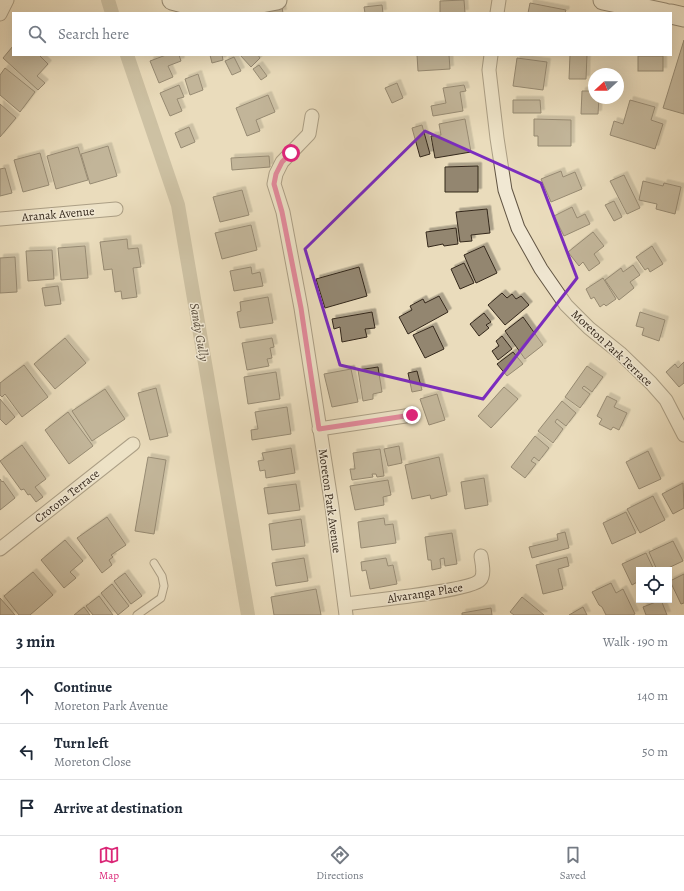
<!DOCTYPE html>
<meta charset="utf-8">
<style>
:root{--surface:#fff;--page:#f6f6f7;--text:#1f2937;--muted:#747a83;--line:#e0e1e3;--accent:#db2777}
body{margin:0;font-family:Alegreya,serif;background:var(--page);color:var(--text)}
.controls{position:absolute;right:12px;bottom:12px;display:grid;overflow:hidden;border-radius:0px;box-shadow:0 4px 16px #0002}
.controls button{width:36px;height:36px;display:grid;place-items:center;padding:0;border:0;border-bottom:1px solid var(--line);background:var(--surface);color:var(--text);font:20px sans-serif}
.compass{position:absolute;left:588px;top:68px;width:36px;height:36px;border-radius:50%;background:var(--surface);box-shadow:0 4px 16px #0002;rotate:249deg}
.stop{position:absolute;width:12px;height:12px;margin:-9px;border:3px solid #db2777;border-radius:50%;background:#fff}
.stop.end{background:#db2777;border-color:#fff;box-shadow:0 1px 4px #0008}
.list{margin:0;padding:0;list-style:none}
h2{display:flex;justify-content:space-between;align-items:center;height:52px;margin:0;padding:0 16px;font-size:17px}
h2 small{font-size:13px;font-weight:400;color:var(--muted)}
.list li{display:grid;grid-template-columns:26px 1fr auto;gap:12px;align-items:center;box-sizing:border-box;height:56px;padding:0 16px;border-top:1px solid var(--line)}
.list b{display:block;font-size:15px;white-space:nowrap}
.list p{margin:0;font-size:13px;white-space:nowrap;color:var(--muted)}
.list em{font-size:13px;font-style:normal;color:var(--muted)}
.icon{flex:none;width:22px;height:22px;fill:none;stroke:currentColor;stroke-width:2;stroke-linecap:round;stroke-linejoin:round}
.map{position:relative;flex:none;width:684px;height:615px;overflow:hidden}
.search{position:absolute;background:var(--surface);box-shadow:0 4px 16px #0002;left:12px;right:12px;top:12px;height:44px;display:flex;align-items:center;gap:10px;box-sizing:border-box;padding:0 14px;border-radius:0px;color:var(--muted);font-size:15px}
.sheet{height:220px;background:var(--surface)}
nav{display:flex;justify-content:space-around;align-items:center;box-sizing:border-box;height:56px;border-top:1px solid var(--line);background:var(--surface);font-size:11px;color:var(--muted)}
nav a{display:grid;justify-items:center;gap:2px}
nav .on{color:var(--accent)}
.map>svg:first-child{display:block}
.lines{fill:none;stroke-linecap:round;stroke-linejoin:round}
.canal{stroke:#ac9f86;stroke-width:14}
.building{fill:#93866f;stroke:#34281c;filter:url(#shadow)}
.service-casing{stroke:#625544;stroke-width:9}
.minor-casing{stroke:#625544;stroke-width:15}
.secondary-casing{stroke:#34281c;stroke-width:21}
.service{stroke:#f1e8d3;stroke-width:7}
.minor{stroke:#f1e8d3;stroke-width:13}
.secondary{stroke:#f1e8d3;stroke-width:19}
.route{stroke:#db2777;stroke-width:5}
.marked{fill:none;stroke:#7b2cbf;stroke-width:3;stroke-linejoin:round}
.labels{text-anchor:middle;stroke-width:3;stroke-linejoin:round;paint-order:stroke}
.street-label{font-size:12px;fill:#34281c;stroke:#f1e8d3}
.water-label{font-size:13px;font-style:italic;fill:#584c3c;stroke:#f1e8d3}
</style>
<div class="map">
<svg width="684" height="615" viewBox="0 0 684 615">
<defs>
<filter id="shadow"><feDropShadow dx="3.5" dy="-3.5" stdDeviation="0" flood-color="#0004"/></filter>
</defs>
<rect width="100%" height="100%" fill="#eadcbc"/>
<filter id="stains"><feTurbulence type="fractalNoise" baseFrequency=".005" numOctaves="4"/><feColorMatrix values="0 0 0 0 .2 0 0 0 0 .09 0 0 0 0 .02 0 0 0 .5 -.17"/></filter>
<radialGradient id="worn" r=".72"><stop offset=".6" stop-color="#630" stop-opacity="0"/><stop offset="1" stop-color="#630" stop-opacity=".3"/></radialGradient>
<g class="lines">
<!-- canal -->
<g class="canal">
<polyline points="108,0 112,13"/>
<polyline points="127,55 178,205 248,615"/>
</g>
</g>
<!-- building -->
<g class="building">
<polygon points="464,0 465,13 440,13 440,1"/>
<polygon points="530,3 566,10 565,13 528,13"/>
<polygon points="382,5 383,13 365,13 364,7"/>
<polygon points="282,7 283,13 263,13 263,11"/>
<polygon points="684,40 684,114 663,108"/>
<polygon points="13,46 13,55 39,55 48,64 37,76 45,83 38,90 3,58"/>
<polygon points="166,55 179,55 181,61 168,66 173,77 159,83 150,61"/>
<polygon points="210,55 222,55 223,60 212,63"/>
<polygon points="240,55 258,55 260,58 251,67"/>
<polygon points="417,55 449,55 450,69 418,71"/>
<polygon points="570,55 587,55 586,79 569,79"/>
<rect x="638" y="56" width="25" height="15"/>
<polygon points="234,57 241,71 232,75 225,61"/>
<polygon points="517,58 547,62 543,90 513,86"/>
<polygon points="259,65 267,76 261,80 253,69"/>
<polygon points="5,68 35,92 20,112 0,95 0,75"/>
<polygon points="198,74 203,90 190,95 185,79"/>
<polygon points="397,83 403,98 392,103 385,88"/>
<polygon points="179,85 184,97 177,99 182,111 170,116 160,93"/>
<polygon points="464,85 466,91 460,92 463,111 433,116 431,106 446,103 443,88"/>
<polygon points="582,91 594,91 594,98 599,98 598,114 581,114"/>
<polygon points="268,95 275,112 256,120 260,131 247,136 236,108"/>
<polygon points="513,100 540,100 541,113 513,113"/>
<polygon points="630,100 655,107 651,120 663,124 655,149 610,135 614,121 623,124"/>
<polygon points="0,104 16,118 0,137"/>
<polygon points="465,119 471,152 435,158 431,136 441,135 439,124"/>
<polygon points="534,119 571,120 571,146 538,146 538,136 534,136"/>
<polygon points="422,125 430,154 420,157 412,128"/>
<polygon points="189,127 195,142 181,148 175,133"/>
<polygon points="108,146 117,176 90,184 81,154"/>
<polygon points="78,147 88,180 56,189 47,156"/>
<polygon points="40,153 49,185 23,192 14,160"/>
<polygon points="269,156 270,167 232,170 231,158"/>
<polygon points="478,166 478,192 445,192 445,167"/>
<polygon points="5,168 12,193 0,196 0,169"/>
<polygon points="561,171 563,177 575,172 582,189 551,202 541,179"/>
<polygon points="624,175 640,208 627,214 610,181"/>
<polygon points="643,181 663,186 664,183 681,187 675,214 656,209 657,204 639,200"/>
<polygon points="242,190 249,215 220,222 213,197"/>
<polygon points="614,201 622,217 614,221 605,205"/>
<polygon points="572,207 577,218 585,214 590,224 564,236 554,216"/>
<polygon points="487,209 490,233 471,235 472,241 460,242 456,212"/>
<polygon points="251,225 257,250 222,259 215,233"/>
<polygon points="456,228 458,244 444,246 443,244 428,247 426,232"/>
<polygon points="593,232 604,246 594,254 600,263 589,271 583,262 579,266 568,252"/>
<polygon points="127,239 128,249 138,248 141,267 133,268 137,297 122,299 121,291 115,292 112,269 104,270 100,242"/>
<polygon points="85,246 88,278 61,280 58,248"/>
<polygon points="484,246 497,273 476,283 464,255"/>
<polygon points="652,246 663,264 650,272 648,268 645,270 636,257"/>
<polygon points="52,250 54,279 28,281 26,251"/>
<polygon points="15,257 17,292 0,293 0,258"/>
<polygon points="464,263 474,283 460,289 451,269"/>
<polygon points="633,265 640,275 630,282 634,288 619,300 605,280 621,268 623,272"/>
<polygon points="251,267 252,274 260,272 263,286 234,291 230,271"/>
<polygon points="359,267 367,296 325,308 316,279"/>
<polygon points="603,278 616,299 606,306 604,304 600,307 594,297 591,299 586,289"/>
<polygon points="58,286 61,304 45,306 42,288"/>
<polygon points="502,293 507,298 512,294 516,299 521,296 529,305 505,325 488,305"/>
<polygon points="439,296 448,312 408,334 399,317 412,310 410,306 423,299 425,303"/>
<polygon points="268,297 273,323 240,328 237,312 241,311 240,302"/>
<polygon points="372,312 375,328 365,329 367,337 342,342 340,327 334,329 332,319"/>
<polygon points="640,312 665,320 659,341 642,335 644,328 636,326"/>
<polygon points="484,313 491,322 486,325 489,328 479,336 470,324"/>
<polygon points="523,317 543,345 525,359 505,331"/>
<polygon points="433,326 444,349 425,358 413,335"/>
<polygon points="502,336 512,349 498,360 492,351 499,346 496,341"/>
<polygon points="65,338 86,363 55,389 34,364"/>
<polygon points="272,338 274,347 270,348 272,358 267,359 269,366 247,370 242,343"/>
<polygon points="513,352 523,364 507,376 497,364"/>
<polygon points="684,362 684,383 679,387 666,372 675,364 678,368"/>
<polygon points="24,365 48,397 22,417 5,394 2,397 0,395 0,383"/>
<polygon points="587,366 603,377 592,392 584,386 582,388 590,394 580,408 565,397"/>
<polygon points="378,367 382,392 373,394 373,399 363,401 358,370"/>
<polygon points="351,369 358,402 332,407 324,374"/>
<polygon points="417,371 422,390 412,392 408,373"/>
<polygon points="276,372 280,399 248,404 244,377"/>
<polygon points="504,387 518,399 491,428 478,416"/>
<polygon points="156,388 168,436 150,440 138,393"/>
<polygon points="105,389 125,419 92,441 72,411"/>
<polygon points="437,394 445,420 429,425 420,399"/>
<polygon points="607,396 617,401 614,407 627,413 619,430 613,427 611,430 599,424 602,419 597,416"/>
<polygon points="0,399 15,417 6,425 0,419"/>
<polygon points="562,401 576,413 566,426 557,419 555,422 563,429 553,443 538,431"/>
<polygon points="287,407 291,434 252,440 251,430 258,429 255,412"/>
<polygon points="68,412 93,446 69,464 45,430"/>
<polygon points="535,436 549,448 539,461 534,457 531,461 536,464 525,478 511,467"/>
<polygon points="22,445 46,479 35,487 43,497 36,502 30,494 28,495 24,489 21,490 0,461"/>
<polygon points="399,446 402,463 388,466 384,449"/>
<polygon points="291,448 295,473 266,478 265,470 260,471 258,461 264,460 262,453"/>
<polygon points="380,449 384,476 377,477 376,474 372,474 373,477 352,480 350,469 355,469 353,453"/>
<polygon points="648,451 661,479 639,489 626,462"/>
<polygon points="148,457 166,460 154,534 135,531"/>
<polygon points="439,457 447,495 431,499 430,495 412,499 405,465"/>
<polygon points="484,478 488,505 465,509 461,482"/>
<polygon points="0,479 2,482 3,481 15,498 0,510"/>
<polygon points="388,480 391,495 383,497 384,505 355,510 350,486"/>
<polygon points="683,483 684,508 673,514 662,494"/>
<polygon points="296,484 300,510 268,514 264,488"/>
<polygon points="653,496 665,520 640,533 627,509"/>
<polygon points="626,512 636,533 612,544 603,523"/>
<polygon points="107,517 126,545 111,555 113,557 109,560 112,565 102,573 77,538"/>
<polygon points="384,518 385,525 393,524 396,543 361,548 358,522"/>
<polygon points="301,519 305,546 272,550 269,524"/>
<polygon points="565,532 569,548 532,558 529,547 558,540 557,534"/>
<polygon points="452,533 457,564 445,566 444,558 440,559 441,568 432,570 431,560 428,560 425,537"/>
<polygon points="65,540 83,561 70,572 76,578 64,588 41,560"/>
<polygon points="673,541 683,561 664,570 657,570 649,552"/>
<polygon points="646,553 654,570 639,570 639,581 632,585 622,564"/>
<polygon points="567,557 569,566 558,569 563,589 543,594 536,565"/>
<polygon points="304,558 308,581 276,586 272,563"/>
<polygon points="386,558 388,566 393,565 397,584 370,589 366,570 362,571 361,562"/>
<polygon points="33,572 53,595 30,615 19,615 4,596"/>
<polygon points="125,573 142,596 131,604 114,581"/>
<polygon points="684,574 684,603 681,604 670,581"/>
<polygon points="611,583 616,593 623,589 635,614 633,615 606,615 602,607 599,605 592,592"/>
<polygon points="112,584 129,606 118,615 101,593"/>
<polygon points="316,589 321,615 274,615 271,597"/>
<polygon points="99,596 113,615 93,615 86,606"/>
<polygon points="522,597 544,615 514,615 510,612"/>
<polygon points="0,598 15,615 0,615"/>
<polygon points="661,600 667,615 646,615 643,607"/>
<polygon points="84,607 90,615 74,615"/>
<polygon points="583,607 587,615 569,615"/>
<polygon points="491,608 492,615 462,615 462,613"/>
</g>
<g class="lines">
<defs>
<polyline id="service" points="137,615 161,598 164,586 162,576 154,563"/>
<g id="minor">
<polyline points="497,13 499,0"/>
<polyline points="0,14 7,0"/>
<polyline points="491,55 489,70 497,138 505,190 518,228 541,269 566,305 589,328 620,353 651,383 666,400 684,435"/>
<polyline points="312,116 309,134 282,162 276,174 274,184 283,212 301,308 332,507 346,615"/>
<polyline points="0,219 116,209"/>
<polyline points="319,429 412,415"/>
<polyline points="0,549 133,444"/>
<path d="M 345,604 C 365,601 471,591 480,580 C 485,575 482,563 481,556"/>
</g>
<g id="secondary">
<polyline points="172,0 206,9 230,9 277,0"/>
<polyline points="603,0 665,13"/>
<polyline points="671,14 684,17"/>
</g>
</defs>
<!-- service casing -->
<use href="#service" class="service-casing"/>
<!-- minor casing -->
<use href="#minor" class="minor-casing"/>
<!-- secondary casing -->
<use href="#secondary" class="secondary-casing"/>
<!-- service -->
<use href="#service" class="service"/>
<!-- minor -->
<use href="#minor" class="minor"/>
<!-- secondary -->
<use href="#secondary" class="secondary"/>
</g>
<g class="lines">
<!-- route -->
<polyline class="route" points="291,153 282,162 276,174 274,184 282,212 301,308 319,429 412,415"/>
</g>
<!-- marked area -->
<path d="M0 0H684V615H0ZM 425,131 L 541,183 L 577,278 L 483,399 L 340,365 L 305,249 Z" fill="#eadcbc" fill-opacity=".55" fill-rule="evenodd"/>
<path class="marked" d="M 425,131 L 541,183 L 577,278 L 483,399 L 340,365 L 305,249 Z"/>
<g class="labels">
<!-- street labels -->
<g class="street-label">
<text transform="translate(58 214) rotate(-5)" y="4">Aranak Avenue</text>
<text transform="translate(612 348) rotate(43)" y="4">Moreton Park Terrace</text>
<text transform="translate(67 496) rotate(-38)" y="4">Crotona Terrace</text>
<text transform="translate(330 501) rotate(82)" y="4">Moreton Park Avenue</text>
<text transform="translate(425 593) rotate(-9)" y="4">Alvaranga Place</text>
</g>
<!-- water labels -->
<g class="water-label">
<text transform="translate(200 332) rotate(80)" y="5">Sandy Gully</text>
</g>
</g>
<rect width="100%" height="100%" filter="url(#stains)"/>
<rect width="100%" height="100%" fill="url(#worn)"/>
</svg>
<div class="controls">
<button><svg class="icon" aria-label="locate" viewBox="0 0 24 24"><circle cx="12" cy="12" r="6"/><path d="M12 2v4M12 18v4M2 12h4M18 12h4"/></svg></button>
</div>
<svg class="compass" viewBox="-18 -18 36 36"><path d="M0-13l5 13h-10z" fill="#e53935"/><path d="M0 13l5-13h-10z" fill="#747a83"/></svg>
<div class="stop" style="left:291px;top:153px"></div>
<div class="stop end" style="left:412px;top:415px"></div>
<div class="search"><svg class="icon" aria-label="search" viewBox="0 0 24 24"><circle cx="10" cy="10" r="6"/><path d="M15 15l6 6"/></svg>Search here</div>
</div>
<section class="sheet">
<h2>3 min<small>Walk · 190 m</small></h2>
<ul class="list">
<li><svg class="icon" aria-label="ahead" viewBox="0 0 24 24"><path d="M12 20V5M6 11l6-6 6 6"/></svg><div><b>Continue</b><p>Moreton Park Avenue</p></div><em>140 m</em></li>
<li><svg class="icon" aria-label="left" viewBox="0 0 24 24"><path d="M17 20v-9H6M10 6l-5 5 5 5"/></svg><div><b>Turn left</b><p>Moreton Close</p></div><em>50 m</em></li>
<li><svg class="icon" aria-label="arrive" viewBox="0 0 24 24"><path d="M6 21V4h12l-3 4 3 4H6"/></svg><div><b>Arrive at destination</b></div></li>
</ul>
</section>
<nav>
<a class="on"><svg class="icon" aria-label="map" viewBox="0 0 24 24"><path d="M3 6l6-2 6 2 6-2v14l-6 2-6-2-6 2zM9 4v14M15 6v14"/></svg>Map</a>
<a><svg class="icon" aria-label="directions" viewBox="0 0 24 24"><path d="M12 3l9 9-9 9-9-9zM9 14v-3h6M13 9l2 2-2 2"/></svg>Directions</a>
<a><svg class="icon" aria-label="saved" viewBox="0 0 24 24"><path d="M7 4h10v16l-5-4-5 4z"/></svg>Saved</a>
</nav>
